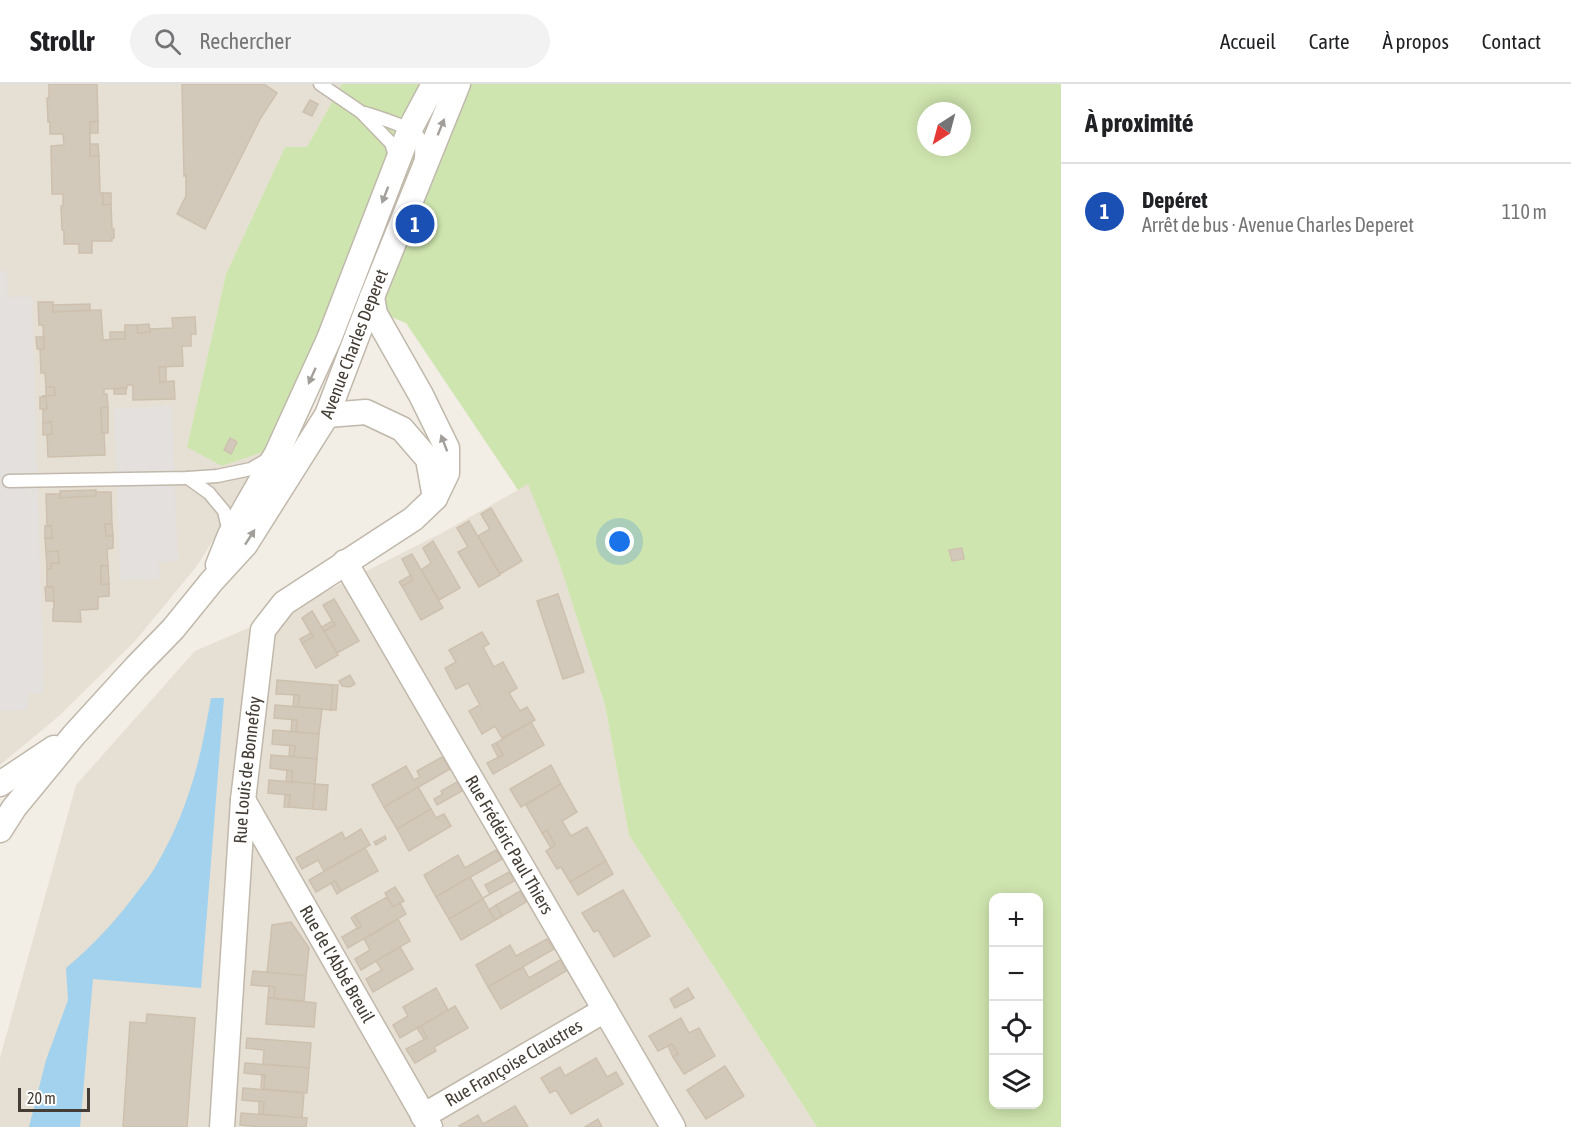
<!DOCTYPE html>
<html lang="fr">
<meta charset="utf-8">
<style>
:root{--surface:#fff;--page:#f2f2f2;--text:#202124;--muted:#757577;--line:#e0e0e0;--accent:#0b8043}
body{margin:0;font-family:"Asap Condensed",sans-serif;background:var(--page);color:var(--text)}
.controls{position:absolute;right:18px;bottom:18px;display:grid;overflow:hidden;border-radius:12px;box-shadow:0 3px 15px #0003}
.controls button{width:54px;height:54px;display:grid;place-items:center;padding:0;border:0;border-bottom:2px solid var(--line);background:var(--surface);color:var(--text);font:30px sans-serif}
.compass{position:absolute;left:917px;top:18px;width:54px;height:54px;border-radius:50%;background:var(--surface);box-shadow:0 3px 15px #0003;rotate:216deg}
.scale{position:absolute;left:18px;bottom:15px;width:72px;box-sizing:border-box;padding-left:6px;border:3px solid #443d35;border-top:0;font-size:16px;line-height:21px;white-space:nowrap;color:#443d35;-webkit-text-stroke:4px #fff;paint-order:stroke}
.you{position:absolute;left:620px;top:458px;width:21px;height:21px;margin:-15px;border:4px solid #fff;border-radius:50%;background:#1a73e8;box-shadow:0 0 0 9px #1a73e833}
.badge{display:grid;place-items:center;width:39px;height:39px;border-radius:50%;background:var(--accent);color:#fff;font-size:20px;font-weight:700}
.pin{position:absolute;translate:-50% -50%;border:3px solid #fff;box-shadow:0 2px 6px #0006}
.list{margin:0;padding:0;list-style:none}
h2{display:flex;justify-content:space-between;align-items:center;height:78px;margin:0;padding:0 24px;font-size:26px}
h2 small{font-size:20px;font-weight:400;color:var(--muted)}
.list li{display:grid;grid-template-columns:39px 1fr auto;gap:18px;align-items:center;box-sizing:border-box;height:96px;padding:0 24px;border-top:2px solid var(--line)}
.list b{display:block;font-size:22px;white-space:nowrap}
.list p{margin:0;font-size:20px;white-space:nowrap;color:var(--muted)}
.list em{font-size:20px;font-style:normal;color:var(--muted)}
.icon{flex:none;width:33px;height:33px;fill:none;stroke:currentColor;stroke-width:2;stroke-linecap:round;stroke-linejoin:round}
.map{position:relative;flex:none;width:1061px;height:1043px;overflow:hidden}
header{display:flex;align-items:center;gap:36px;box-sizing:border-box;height:84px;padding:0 30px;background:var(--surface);border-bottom:2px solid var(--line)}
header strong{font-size:28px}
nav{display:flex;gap:33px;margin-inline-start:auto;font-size:21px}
.search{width:420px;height:54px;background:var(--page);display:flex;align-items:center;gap:15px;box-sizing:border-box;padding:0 21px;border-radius:33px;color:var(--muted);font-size:22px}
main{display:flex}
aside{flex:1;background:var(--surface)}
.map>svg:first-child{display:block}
.residential{fill:#e6dfd3}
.green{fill:#cfe5af;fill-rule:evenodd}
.parking{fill:#e3e0dd}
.water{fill:#a2d2ee}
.building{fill:#d3c9bb;stroke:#cec0ae;stroke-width:1.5}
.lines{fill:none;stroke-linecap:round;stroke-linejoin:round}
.lane-casing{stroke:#c0b8ab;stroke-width:15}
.street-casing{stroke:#c0b8ab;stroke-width:27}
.lane{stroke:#fff;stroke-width:12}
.street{stroke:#fff;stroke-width:24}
.oneway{fill:#a29e9a}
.labels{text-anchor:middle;stroke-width:4.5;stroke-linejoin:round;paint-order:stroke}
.street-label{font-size:18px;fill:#443d35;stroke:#fff}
</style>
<header>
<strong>Strollr</strong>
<div class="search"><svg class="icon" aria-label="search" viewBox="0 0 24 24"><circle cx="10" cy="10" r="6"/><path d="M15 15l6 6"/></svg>Rechercher</div>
<nav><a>Accueil</a><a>Carte</a><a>À propos</a><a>Contact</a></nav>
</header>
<main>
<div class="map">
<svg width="1061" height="1043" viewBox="0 0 1061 1043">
<rect width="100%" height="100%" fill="#f2ede5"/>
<!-- residential -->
<g class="residential">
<polygon points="0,0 342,0 307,63 285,63 226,190 187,363 265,367 253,394 196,483 136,556 59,632 0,681"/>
<polygon points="528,399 559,478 605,621 629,751 817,1043 0,1043 0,974 76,701 195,567 281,530 440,450 518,406"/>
</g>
<!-- green -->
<path class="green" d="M 342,0 L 1061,0 L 1061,1043 L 817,1043 L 629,751 L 605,621 L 559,478 L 528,400 L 518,406 L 406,239 L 338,211 L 265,367 L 222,382 L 187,363 L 226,190 L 285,63 L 307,63 ZM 926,27 L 962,27 L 962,63 L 926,63 ZM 993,814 L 1038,814 L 1038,1020 L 993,1020 Z"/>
<!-- parking -->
<g class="parking">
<polygon points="0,187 7,187 8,213 32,212 44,609 28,609 28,626 0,627"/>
<polygon points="172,322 178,477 159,478 160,495 120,496 114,324"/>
</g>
<!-- water -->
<path class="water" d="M 211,614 L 224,614 L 201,904 L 93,895 L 80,1043 L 29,1043 L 46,976 L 68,916 L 66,884 C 95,860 119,833 141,803 C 147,795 153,788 157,780 C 175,749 188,716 197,682 C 203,660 207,636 211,614 Z"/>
<!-- building -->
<g class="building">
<polygon points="49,0 97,0 98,37 90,38 90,72 99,72 100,109 103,109 103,121 111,120 112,145 114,145 114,154 112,154 112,157 92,157 92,169 79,169 79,160 64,160 64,146 62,146 61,122 63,122 63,110 52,110 51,62 64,61 63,50 50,50 50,38 48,38 47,14 49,14"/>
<polygon points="182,0 264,0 277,9 260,35 205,145 177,130 186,112 186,91 184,92"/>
<polygon points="310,16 318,20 312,32 303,28"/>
<polygon points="98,37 98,49 90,49 90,38"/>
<polygon points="90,60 98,60 99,72 90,72"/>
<polygon points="103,109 111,109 111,120 103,121"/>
<polygon points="421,126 426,129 421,141 416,139"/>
<polygon points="38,218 53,218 53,228 101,226 103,256 125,255 125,241 137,241 138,249 150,248 150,245 173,244 172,234 195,233 196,250 191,250 191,262 182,262 183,282 159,283 160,298 174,297 175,315 133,316 133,301 127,301 127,304 104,305 104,310 107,310 108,323 101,324 102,349 104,349 105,371 48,373 47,351 52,350 51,338 43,339 43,325 47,325 46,313 42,312 55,311 54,303 46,303 45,289 41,289 40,265 44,265 43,241 39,241"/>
<polygon points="90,220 90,226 53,228 53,221"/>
<polygon points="149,240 150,248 138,249 137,241"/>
<rect x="110" y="248" width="15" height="7"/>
<polygon points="36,253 44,253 44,265 37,265"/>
<polygon points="159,283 166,283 166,298 160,298"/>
<polygon points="46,303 54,303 55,311 46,312"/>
<polygon points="126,304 126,310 114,310 114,305"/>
<polygon points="40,313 46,313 47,325 40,325"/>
<polygon points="108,323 108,349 102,349 101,324"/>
<polygon points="51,338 52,350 43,351 43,339"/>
<polygon points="230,354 237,358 231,370 224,366"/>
<polygon points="96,406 96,412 60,414 60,407"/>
<polygon points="96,408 111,408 112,440 105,440 106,452 113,452 113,464 107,465 108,482 101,482 101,500 109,500 109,512 98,513 98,525 80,526 81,538 53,537 53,525 54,525 53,503 47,502 47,485 51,485 51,479 59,479 58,467 46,468 45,454 52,454 51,442 47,442 46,410 60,410 60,414 96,412"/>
<polygon points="491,424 522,477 500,490 478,452 490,445 481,430"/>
<polygon points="469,437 500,491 479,503 458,468 468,463 457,444"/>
<polygon points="105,440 112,440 113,452 106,452"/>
<polygon points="45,442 51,442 52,454 45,454"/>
<polygon points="433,457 460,504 439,516 421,486 431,479 423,464"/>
<polygon points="962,464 964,475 952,477 949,466"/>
<polygon points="58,467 59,479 51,479 51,485 47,485 46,468"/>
<polygon points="412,470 443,524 421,536 402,502 413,496 402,475"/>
<polygon points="101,482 108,482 109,500 101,500"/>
<polygon points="411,491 413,496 402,502 399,498"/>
<polygon points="45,503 53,503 54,517 46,517"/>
<polygon points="558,510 584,588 563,595 537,517"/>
<polygon points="334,515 359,557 337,569 324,547 335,541 323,521"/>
<polygon points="312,527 338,571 316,584 302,559 313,553 302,534"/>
<polygon points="332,537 335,541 324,547 322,543"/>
<polygon points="482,548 489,560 483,563 494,583 503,578 517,604 509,609 520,627 527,623 535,636 502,654 495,642 482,650 469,627 480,621 468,599 456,605 445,584 456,578 449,566"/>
<polygon points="311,549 313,553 302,559 300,555"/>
<polygon points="350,591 355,600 350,603 342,602 339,597"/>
<polygon points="277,596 333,601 331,626 298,623 299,611 276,610"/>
<polygon points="333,601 338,601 336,626 331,626"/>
<polygon points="294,611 299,611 298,623 293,623"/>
<polygon points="275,621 322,625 319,650 296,648 297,636 274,634"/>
<polygon points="292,636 297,636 296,648 291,648"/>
<polygon points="531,638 544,661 493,690 487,679 503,671 496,659"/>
<polygon points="273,646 319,650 317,675 289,673 294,672 295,662 272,660"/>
<polygon points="496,659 503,671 498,673 492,661"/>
<polygon points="290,661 295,662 294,672 289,672"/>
<polygon points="271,671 317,675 315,700 292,698 292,687 270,684"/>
<polygon points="442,673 450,685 384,723 372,701 406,682 414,696 420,693 417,687"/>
<polygon points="551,681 561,700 521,723 510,705"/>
<polygon points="287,686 292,687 292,698 286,698"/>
<polygon points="269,696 315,700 313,725 289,723 290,711 268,709"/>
<polygon points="457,698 462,707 437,721 434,715 443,710 441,707"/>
<polygon points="315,700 328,701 326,726 313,725"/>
<polygon points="561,700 577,728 562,737 571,752 587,743 606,777 570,798 561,783 557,785 546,767 555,761 547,746 542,749 526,721"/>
<polygon points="418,703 431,725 397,745 384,723"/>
<polygon points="285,711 290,711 289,723 284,723"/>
<polygon points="431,725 436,734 444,730 451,742 409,767 397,745"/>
<polygon points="361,745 370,761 324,787 318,776 302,785 296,774 342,748 345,755"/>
<polygon points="547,746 555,761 551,764 542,749"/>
<polygon points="385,752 386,755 376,761 374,758"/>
<polygon points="365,764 378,787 341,807 335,797 316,808 309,796"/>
<polygon points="496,766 502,775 436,813 424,791 458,771 465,784"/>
<polygon points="606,777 613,790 578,811 570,798"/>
<polygon points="509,788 514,797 483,814 490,810 485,801"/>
<polygon points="470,793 483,815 449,835 436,813"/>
<polygon points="335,797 341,807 337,810 331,799"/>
<polygon points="395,803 404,817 393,823 385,809"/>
<polygon points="623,806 650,852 614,873 598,846 594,848 582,829"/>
<polygon points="520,807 526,818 461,856 449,835 483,815 495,836 502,832 496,821"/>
<polygon points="387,813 393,823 400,819 406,830 348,864 342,853 361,842 355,831"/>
<polygon points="496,821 502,832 495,836 489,826"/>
<polygon points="355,831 361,842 358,845 351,834"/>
<polygon points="398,835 410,857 361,886 355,875 370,866 364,855"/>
<polygon points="291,838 309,864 306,892 267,889 272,841"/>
<polygon points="547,855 554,865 488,903 476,881 510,861 516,872"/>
<polygon points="400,863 413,885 373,908 366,895 382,886 376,877"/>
<polygon points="560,876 566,887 501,925 488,903 523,883 529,894"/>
<polygon points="253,887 306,892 304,917 274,914 275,903 251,901"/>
<polygon points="269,902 275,903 274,914 268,914"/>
<polygon points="436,904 448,926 400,954 393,941 408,932 403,923"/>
<polygon points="688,904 694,914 675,924 670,915"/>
<polygon points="268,914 316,919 314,943 266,940"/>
<polygon points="455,922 468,944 434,963 436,967 415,979 406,965 427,954 421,942"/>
<polygon points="147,930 195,934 187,1043 123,1043 130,938 146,939"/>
<polygon points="681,934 689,949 699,944 715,972 684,990 673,973 678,970 672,960 658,967 649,952"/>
<polygon points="421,942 427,954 424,955 417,944"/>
<polygon points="247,954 311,959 309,984 263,980 264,966 246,964"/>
<polygon points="672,960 678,970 673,973 668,962"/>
<polygon points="596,974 607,993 616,988 623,1000 571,1030 556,1006 550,1009 541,994 560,983 565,992"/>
<polygon points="245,979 309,984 307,1009 264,1005 265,991 244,989"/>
<polygon points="725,982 744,1012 706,1035 687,1006"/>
<polygon points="262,991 265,991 264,1005 261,1005"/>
<polygon points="243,1004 304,1009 302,1034 263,1030 264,1018 242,1016"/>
<polygon points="259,1017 264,1018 263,1030 259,1030"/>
<polygon points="515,1022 528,1043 460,1043 459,1042 478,1031 483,1040"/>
<polygon points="241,1029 307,1034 306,1043 261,1043 240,1041"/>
<polygon points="598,1035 602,1043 585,1043"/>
</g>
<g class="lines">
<defs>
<g id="lane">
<polyline points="320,0 361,28 391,59 396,75"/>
<path d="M 365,29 C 377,33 411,43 418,52 C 423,58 421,67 421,75"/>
<polyline points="188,394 209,409 224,427 229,449"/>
<polyline points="9,397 188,394 217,392 251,385 268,375"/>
</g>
<g id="street">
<polyline points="327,331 366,328 402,345 428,375 435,414"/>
<path id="s1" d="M 345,478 L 673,1043"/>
<polyline points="218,481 230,451 277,369 329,255 410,45 434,0"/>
<polyline points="0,700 54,664"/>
<path id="s2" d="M 243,716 L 430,1043"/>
<path id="s3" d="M 0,746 L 14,724 L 74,651 L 136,583 L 173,545 L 212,497 L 245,461 L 327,331 L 372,213 L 458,0"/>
<path id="s4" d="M 423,1032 L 605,926"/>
<path id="s5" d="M 222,1043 L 243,716 L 263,546 L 284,519 L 413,435 L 435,414 L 447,389 L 447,364 L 421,311 L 375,230 L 372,213"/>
</g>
</defs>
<!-- lane casing -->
<use href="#lane" class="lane-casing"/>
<!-- street casing -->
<use href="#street" class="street-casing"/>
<!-- lane -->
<use href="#lane" class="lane"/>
<!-- street -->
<use href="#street" class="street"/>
</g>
<!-- one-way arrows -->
<defs><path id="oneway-solid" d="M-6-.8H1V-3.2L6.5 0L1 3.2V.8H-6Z" transform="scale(1.5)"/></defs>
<g class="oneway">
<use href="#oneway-solid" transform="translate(441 43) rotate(-68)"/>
<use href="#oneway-solid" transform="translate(385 111) rotate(111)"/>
<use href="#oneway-solid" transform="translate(312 292) rotate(114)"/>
<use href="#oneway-solid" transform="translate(444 359) rotate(-111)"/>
<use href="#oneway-solid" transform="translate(250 453) rotate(-57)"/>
</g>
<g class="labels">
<!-- street labels -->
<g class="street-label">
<text dy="6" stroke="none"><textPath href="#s3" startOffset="606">Avenue Charles Deperet</textPath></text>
<text dy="6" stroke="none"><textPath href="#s5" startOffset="358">Rue Louis de Bonnefoy</textPath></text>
<text dy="6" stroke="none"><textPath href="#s1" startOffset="327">Rue Frédéric Paul Thiers</textPath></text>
<text dy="6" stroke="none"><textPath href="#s2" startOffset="189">Rue de l'Abbé Breuil</textPath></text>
<text dy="6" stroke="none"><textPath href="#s4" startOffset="105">Rue Françoise Claustres</textPath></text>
</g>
</g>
</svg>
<div class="controls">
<button>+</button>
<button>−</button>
<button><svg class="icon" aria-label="locate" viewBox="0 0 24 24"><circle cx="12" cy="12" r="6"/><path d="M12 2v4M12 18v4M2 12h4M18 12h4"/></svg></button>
<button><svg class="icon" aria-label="layers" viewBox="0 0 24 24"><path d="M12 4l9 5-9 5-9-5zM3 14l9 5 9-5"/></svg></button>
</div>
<svg class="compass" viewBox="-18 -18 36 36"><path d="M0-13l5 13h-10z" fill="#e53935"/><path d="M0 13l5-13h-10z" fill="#757577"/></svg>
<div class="scale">20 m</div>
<div class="you"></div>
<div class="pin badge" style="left:415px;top:140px;background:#1a4fb4">1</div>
</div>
<aside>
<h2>À proximité<small></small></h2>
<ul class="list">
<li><span class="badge" style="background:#1a4fb4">1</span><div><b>Depéret</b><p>Arrêt de bus · Avenue Charles Deperet</p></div><em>110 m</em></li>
</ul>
</aside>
</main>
